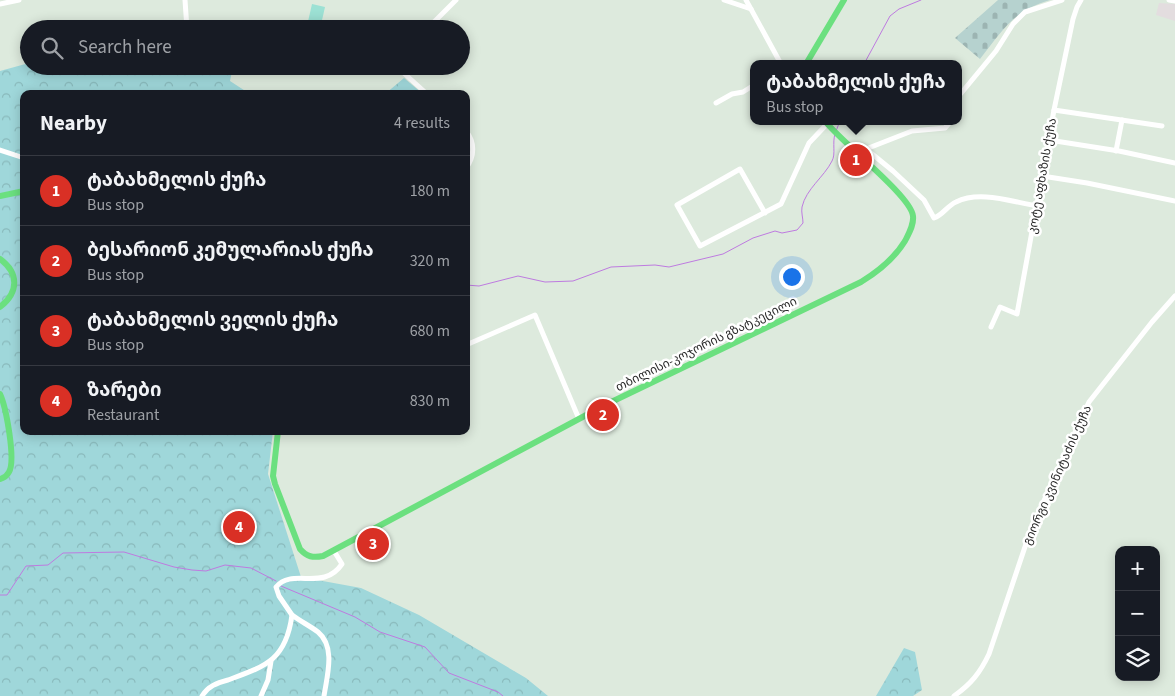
<!DOCTYPE html>
<meta charset="utf-8">
<style>
:root{--surface:#171b24;--page:#20242c;--text:#f1f3f6;--muted:#9ea1a6;--line:#363941;--accent:#d93025}
body{margin:0;font-family:"Source Sans 3","Noto Sans Georgian",sans-serif;background:var(--page);color:var(--text)}
.controls{position:absolute;right:15px;bottom:15px;display:grid;overflow:hidden;border-radius:10px;box-shadow:0 2px 12px #0003}
.controls button{width:45px;height:45px;display:grid;place-items:center;padding:0;border:0;border-bottom:1px solid var(--line);background:var(--surface);color:var(--text);font:25px sans-serif}
.you{position:absolute;left:791px;top:276px;width:18px;height:18px;margin:-12px;border:4px solid #fff;border-radius:50%;background:#1a73e8;box-shadow:0 0 0 8px #1a73e833}
.badge{display:grid;place-items:center;width:32px;height:32px;border-radius:50%;background:var(--accent);color:#fff;font-size:16px;font-weight:700}
.pin{position:absolute;translate:-50% -50%;border:2px solid #fff;box-shadow:0 1px 5px #0006}
.popup{position:absolute;left:750px;top:60px;width:212px;height:65px;box-sizing:border-box;display:grid;place-content:center;border-radius:10px;background:var(--surface);filter:drop-shadow(0 1px 4px #0005);font-size:16px;white-space:nowrap;color:var(--muted)}
.popup b{font-size:19px;color:var(--text)}
.popup::after{content:'';position:absolute;left:50%;top:100%;margin-left:-10px;border:10px solid transparent;border-top-color:var(--surface)}
.list{margin:0;padding:0;list-style:none}
h2{display:flex;justify-content:space-between;align-items:center;height:65px;margin:0;padding:0 20px;font-size:21px}
h2 small{font-size:16px;font-weight:400;color:var(--muted)}
.list li{display:grid;grid-template-columns:32px 1fr auto;gap:15px;align-items:center;box-sizing:border-box;height:70px;padding:0 20px;border-top:1px solid var(--line)}
.list b{display:block;font-size:19px;white-space:nowrap}
.list p{margin:0;font-size:16px;white-space:nowrap;color:var(--muted)}
.list em{font-size:16px;font-style:normal;color:var(--muted)}
.icon{flex:none;width:28px;height:28px;fill:none;stroke:currentColor;stroke-width:2;stroke-linecap:round;stroke-linejoin:round}
.map{position:relative;flex:none;width:1175px;height:696px;overflow:hidden}
.search{position:absolute;background:var(--surface);box-shadow:0 2px 12px #0003;left:20px;top:20px;width:450px;height:55px;display:flex;align-items:center;gap:12px;box-sizing:border-box;padding:0 18px;border-radius:28px;color:var(--muted);font-size:19px}
.panel{position:absolute;background:var(--surface);box-shadow:0 2px 12px #0003;left:20px;top:90px;width:450px;height:345px;border-radius:10px}
.map>svg:first-child{display:block}
.industrial{fill:#e3dddf}
.forest{fill:url(#forest-crowns)}
.cemetery{fill:url(#cemetery-stones)}
.pitch{fill:#9ce1d4}
.lines{fill:none;stroke-linecap:round;stroke-linejoin:round}
.stream{stroke:#be7be0;stroke-width:1}
.minor{stroke:#fff;stroke-width:5}
.major{stroke:#6be07f;stroke-width:6}
.labels{text-anchor:middle;stroke-width:5;stroke-linejoin:round;paint-order:stroke}
.street-label{font-size:12px;fill:#292929;stroke:#fff}
</style>
<div class="map">
<svg width="1175" height="696" viewBox="0 0 1175 696">
<defs>
<pattern id="forest-crowns" width="20" height="18" patternUnits="userSpaceOnUse" patternTransform="scale(1.25)"><rect width="20" height="18" fill="#9fd7da"/><path d="M2 6a3 3 0 1 1 6 0M12 15a3 3 0 1 1 6 0" fill="none" stroke="#89b9bb"/></pattern>
<pattern id="cemetery-stones" width="16" height="16" patternUnits="userSpaceOnUse" patternTransform="scale(1.25)"><rect width="16" height="16" fill="#b6d2cf"/><path d="M2 7V4a2 2 0 0 1 4 0v3zM10 15v-3a2 2 0 0 1 4 0v3z" fill="#9cb4b2"/></pattern>
</defs>
<rect width="100%" height="100%" fill="#ddeadd"/>
<!-- industrial -->
<polygon class="industrial" points="1159,3 1175,4 1175,21 1156,15"/>
<!-- forest -->
<g class="forest">
<polygon points="29,63 29,66 233,66 230,81 250,94 24,94 24,431 273,431 268,474 301,577 361,588 419,615 526,678 548,696 0,696 0,71"/>
<polygon points="404,78 423,94 385,94"/>
<polygon points="904,648 915,652 922,690 913,696 876,696"/>
</g>
<!-- cemetery -->
<path class="cemetery" d="M 998,0 L 1050,0 C 1013,11 1003,30 980,59 L 955,38 Z"/>
<!-- pitch -->
<polygon class="pitch" points="312,4 325,7 320,29 307,26"/>
<g class="lines">
<!-- stream -->
<g class="stream">
<polyline points="864,64 890,16 899,9 921,0"/>
<polyline points="836,131 840,121"/>
<path d="M 466,285 L 479,286 L 518,276 L 545,282 L 573,281 L 611,267 L 655,265 L 669,267 L 723,254 L 753,238 L 775,231 L 782,233 L 797,230 L 803,223 C 803,218 801,212 802,207 C 806,189 824,177 832,161 C 836,154 832,143 835,134"/>
<polyline points="281,586 355,617 380,632 425,647 449,673 498,692 503,696"/>
<polyline points="0,595 7,595 26,566 48,565 63,553 124,552 174,567 192,570 206,571 225,565 251,568 276,581"/>
</g>
<!-- minor -->
<g class="minor">
<polyline points="185,0 187,29"/>
<polyline points="724,0 751,9"/>
<polyline points="746,0 781,64"/>
<polyline points="1169,0 1175,1"/>
<polyline points="0,4 19,0"/>
<polyline points="227,29 265,27 277,29"/>
<polyline points="427,29 456,0"/>
<polyline points="396,66 427,94"/>
<polyline points="958,97 996,51 1013,24 1025,12 1062,0"/>
<polyline points="716,103 732,94 743,92 754,85"/>
<polyline points="1054,110 1162,126"/>
<path d="M 466,131 C 475,142 475,156 466,168"/>
<polyline points="1049,140 1119,151 1175,163"/>
<path d="M 849,146 L 866,149 L 893,171 L 924,200 L 934,218 C 943,215 947,206 956,202 C 980,190 1012,202 1038,206"/>
<polyline points="866,149 912,131 945,128 951,121"/>
<polyline points="0,150 24,158"/>
<polyline points="1116,151 1122,120"/>
<polyline points="1042,176 1087,183 1175,201"/>
<polyline points="765,213 740,169 677,205 700,246 781,204 809,143 827,124"/>
<polyline points="991,327 1000,307 1017,314 1054,110 1073,19 1077,7 1081,0"/>
<polyline points="466,345 535,315 579,419"/>
<path d="M 292,615 C 300,621 310,626 318,632 C 336,647 327,676 324,696"/>
<path d="M 202,696 C 208,686 217,683 228,680 C 266,666 286,660 292,615 L 279,596 L 276,587 C 293,567 323,592 342,564 L 334,551"/>
<polyline points="261,696 268,680 271,661"/>
<path d="M 954,696 C 971,684 980,673 989,654 L 1031,529 L 1089,402 L 1152,322 L 1175,296"/>
</g>
<!-- major -->
<g class="major">
<polyline points="806,64 844,0"/>
<polyline points="0,196 24,191"/>
<path d="M 0,259 C 19,273 19,292 0,307"/>
<path d="M 0,394 C 6,407 16,460 9,472 C 7,476 4,478 0,479"/>
<path d="M 278,431 L 273,476 L 275,484 L 300,549 C 307,557 313,558 323,556 L 605,405 L 861,282 C 879,271 894,259 905,241 C 909,233 914,225 913,216 C 911,196 841,142 825,121"/>
</g>
</g>
<g class="labels">
<!-- street labels -->
<g class="street-label">
<text transform="translate(1042 176) rotate(-80)" y="4">კოტე აფხაზის ქუჩა</text>
<text transform="translate(706 344) rotate(-26)" y="4">თბილისი-კოჯორის გზატკეცილი</text>
<text transform="translate(1057 475) rotate(-66)" y="4">გიორგი კვინიტაძის ქუჩა</text>
</g>
</g>
</svg>
<div class="controls">
<button>+</button>
<button>−</button>
<button><svg class="icon" aria-label="layers" viewBox="0 0 24 24"><path d="M12 4l9 5-9 5-9-5zM3 14l9 5 9-5"/></svg></button>
</div>
<div class="you"></div>
<div class="pin badge" style="left:856px;top:160px">1</div>
<div class="popup"><b>ტაბახმელის ქუჩა</b>Bus stop</div>
<div class="pin badge" style="left:603px;top:415px">2</div>
<div class="pin badge" style="left:373px;top:544px">3</div>
<div class="pin badge" style="left:239px;top:527px">4</div>
<div class="search"><svg class="icon" aria-label="search" viewBox="0 0 24 24"><circle cx="10" cy="10" r="6"/><path d="M15 15l6 6"/></svg>Search here</div>
<section class="panel">
<h2>Nearby<small>4 results</small></h2>
<ul class="list">
<li><span class="badge">1</span><div><b>ტაბახმელის ქუჩა</b><p>Bus stop</p></div><em>180 m</em></li>
<li><span class="badge">2</span><div><b>ბესარიონ კემულარიას ქუჩა</b><p>Bus stop</p></div><em>320 m</em></li>
<li><span class="badge">3</span><div><b>ტაბახმელის ველის ქუჩა</b><p>Bus stop</p></div><em>680 m</em></li>
<li><span class="badge">4</span><div><b>ზარები</b><p>Restaurant</p></div><em>830 m</em></li>
</ul>
</section>
</div>
